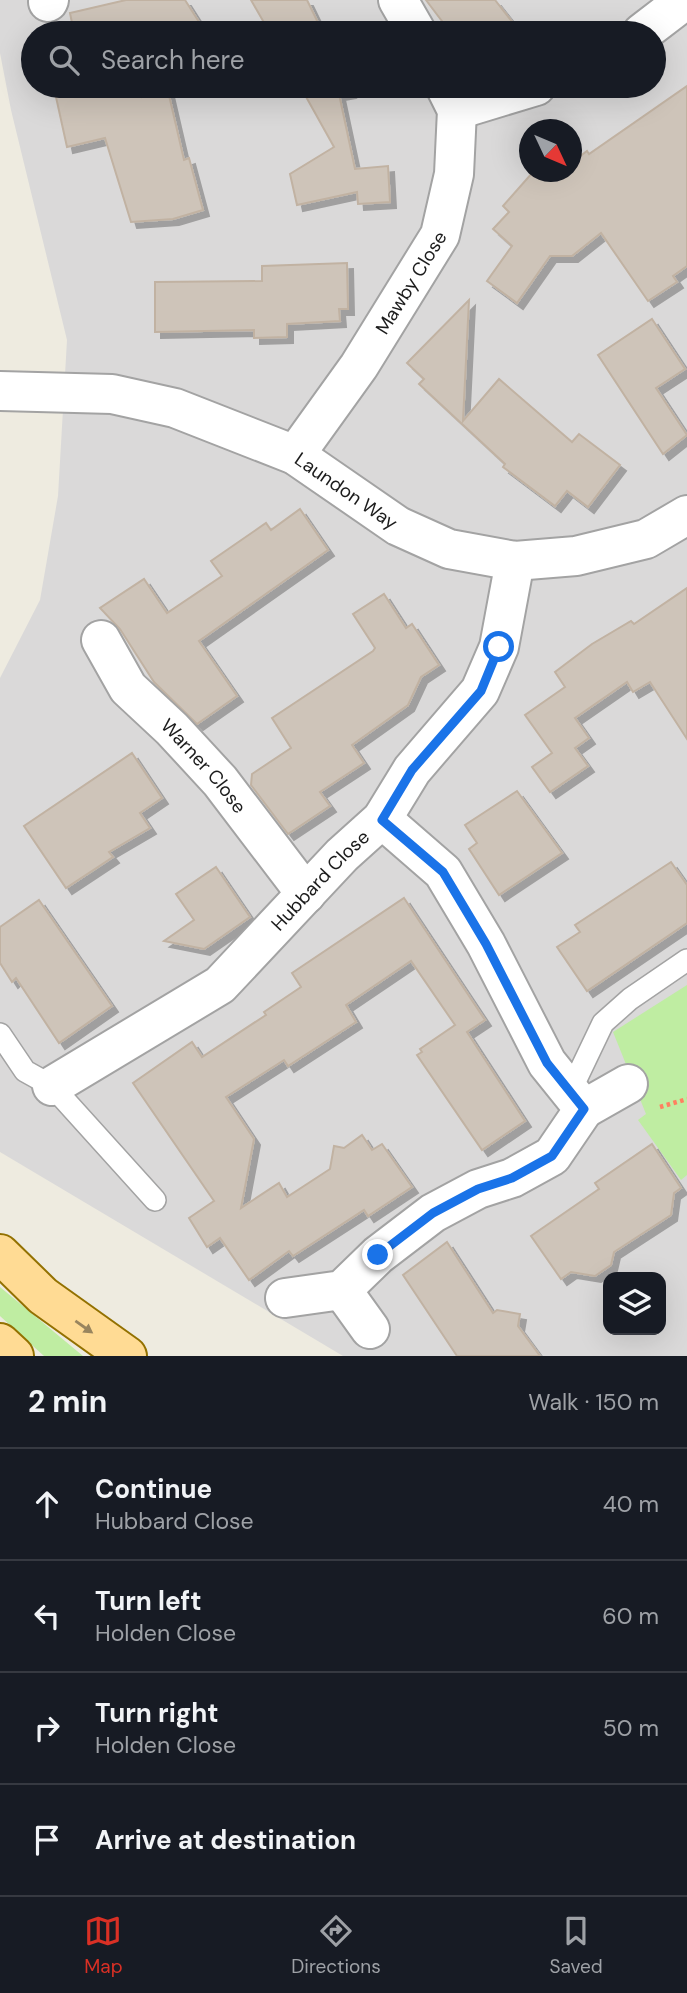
<!DOCTYPE html>
<meta charset="utf-8">
<style>
:root{--surface:#171b24;--page:#242831;--text:#f1f3f6;--muted:#9ea1a6;--line:#363941;--accent:#d93025}
body{margin:0;font-family:"DM Sans",sans-serif;background:var(--page);color:var(--text)}
.controls{position:absolute;right:21px;bottom:21px;display:grid;overflow:hidden;border-radius:14px;box-shadow:0 7px 28px #0002}
.controls button{width:63px;height:63px;display:grid;place-items:center;padding:0;border:0;border-bottom:2px solid var(--line);background:var(--surface);color:var(--text);font:35px sans-serif}
.compass{position:absolute;left:519px;top:119px;width:63px;height:63px;border-radius:50%;background:var(--surface);box-shadow:0 7px 28px #0002;rotate:134deg}
.stop{position:absolute;width:21px;height:21px;margin:-16px;border:5px solid #1a73e8;border-radius:50%;background:#fff}
.stop.end{background:#1a73e8;border-color:#fff;box-shadow:0 2px 7px #0008}
.list{margin:0;padding:0;list-style:none}
h2{display:flex;justify-content:space-between;align-items:center;height:91px;margin:0;padding:0 28px;font-size:30px}
h2 small{font-size:23px;font-weight:400;color:var(--muted)}
.list li{display:grid;grid-template-columns:46px 1fr auto;gap:21px;align-items:center;box-sizing:border-box;height:112px;padding:0 28px;border-top:2px solid var(--line)}
.list b{display:block;font-size:26px;white-space:nowrap}
.list p{margin:0;font-size:23px;white-space:nowrap;color:var(--muted)}
.list em{font-size:23px;font-style:normal;color:var(--muted)}
.icon{flex:none;width:38px;height:38px;fill:none;stroke:currentColor;stroke-width:2;stroke-linecap:round;stroke-linejoin:round}
.map{position:relative;flex:none;width:687px;height:1356px;overflow:hidden}
.search{position:absolute;background:var(--surface);box-shadow:0 7px 28px #0002;left:21px;right:21px;top:21px;height:77px;display:flex;align-items:center;gap:18px;box-sizing:border-box;padding:0 24px;border-radius:38px;color:var(--muted);font-size:26px}
.sheet{height:539px;background:var(--surface)}
nav{display:flex;justify-content:space-around;align-items:center;box-sizing:border-box;height:98px;border-top:2px solid var(--line);background:var(--surface);font-size:19px;color:var(--muted)}
nav a{display:grid;justify-items:center;gap:4px}
nav .on{color:var(--accent)}
.map>svg:first-child{display:block}
.residential{fill:#dad9d9;fill-rule:evenodd}
.grass{fill:#bfeda2}
.building{fill:#cec4b9;stroke:#c1b2a2;stroke-width:2;filter:url(#shadow)}
.lines{fill:none;stroke-linecap:round;stroke-linejoin:round}
.lane-casing{stroke:#a3a3a3;stroke-width:24}
.street-casing{stroke:#a3a3a3;stroke-width:42}
.primary-casing{stroke:#937100;stroke-width:42}
.path{stroke:#ff8060;stroke-width:4.5;stroke-dasharray:3.5 3.5;stroke-linecap:butt}
.lane{stroke:#fff;stroke-width:21}
.street{stroke:#fff;stroke-width:38}
.primary{stroke:#ffdb94;stroke-width:38}
.oneway{fill:#99855e}
.route{stroke:#1a73e8;stroke-width:9}
.labels{text-anchor:middle;stroke-width:5;stroke-linejoin:round;paint-order:stroke}
.street-label{font-size:19px;fill:#1c1c1c;stroke:#fff}
</style>
<div class="map">
<svg width="687" height="1356" viewBox="0 0 687 1356">
<defs>
<filter id="shadow"><feDropShadow dx="6" dy="6" stdDeviation="0" flood-color="#0004"/></filter>
</defs>
<rect width="100%" height="100%" fill="#eeebe0"/>
<!-- residential -->
<path class="residential" d="M 0,0 L 687,0 L 687,1356 L 343,1356 L 0,1152 L 0,678 L 40,600 L 58,496 L 67,340 L 11,110 L 0,53 ZM 33,33 L 654,33 L 654,86 L 33,86 ZM 530,130 L 572,130 L 572,172 L 530,172 ZM 608,1277 L 661,1277 L 661,1330 L 608,1330 Z"/>
<!-- grass -->
<g class="grass">
<polygon points="687,985 687,1175 681,1180 638,1120 646,1114 613,1032"/>
<polygon points="0,1287 83,1356 44,1356 0,1316"/>
</g>
<!-- building -->
<g class="building">
<polygon points="126,0 185,0 206,33 74,33 70,13"/>
<polygon points="251,0 307,0 323,33 270,33"/>
<polygon points="426,0 495,0 521,33 451,33"/>
<polygon points="75,86 140,86 142,97 168,91 184,160 189,158 203,210 173,219 131,222 105,138 67,147 54,88"/>
<polygon points="300,86 347,86 350,92 339,94 355,169 388,166 390,202 358,204 357,192 297,205 290,174 334,147"/>
<polygon points="687,86 687,266 673,276 677,282 648,301 601,233 572,256 550,256 517,303 487,281 512,246 493,229 509,212 503,206 533,172 571,172 571,163 587,151 589,154"/>
<polygon points="347,263 348,309 339,309 340,321 287,324 287,337 254,338 254,330 155,332 155,282 262,281 262,266"/>
<polygon points="469,300 463,421 499,379 572,442 579,434 620,465 588,507 567,491 555,506 503,467 505,464 419,384 424,379 407,363"/>
<polygon points="652,319 685,369 656,388 687,435 663,454 598,355"/>
<polygon points="300,509 328,550 199,641 237,696 197,724 154,682 120,629 100,608 144,579 167,613 222,576 211,561 266,523 271,530"/>
<polygon points="687,588 687,739 650,682 633,692 627,682 575,718 589,738 575,748 588,766 550,792 532,767 552,753 525,715 565,687 555,672 592,644 631,621 634,624"/>
<polygon points="384,594 406,628 412,624 439,665 421,677 408,705 352,745 364,763 320,792 330,806 288,834 251,785 252,774 291,748 272,718 373,651 375,648 353,614"/>
<polygon points="132,753 162,798 140,813 150,828 109,852 113,857 66,888 24,826"/>
<polygon points="517,791 562,853 499,895 469,849 477,843 465,825"/>
<polygon points="671,862 687,885 687,923 587,991 557,947 580,932 575,925"/>
<polygon points="216,867 250,917 204,949 164,941 194,920 176,894"/>
<polygon points="404,898 485,1020 467,1032 525,1121 482,1150 417,1055 422,1052 420,1049 455,1025 411,961 346,1005 356,1022 288,1066 284,1060 226,1097 254,1139 241,1208 279,1183 287,1197 330,1169 334,1146 344,1148 362,1135 372,1150 382,1144 412,1187 368,1216 364,1210 293,1256 289,1251 249,1280 220,1238 207,1247 189,1218 214,1201 133,1083 192,1042 202,1057 266,1015 264,1012 301,987 292,973"/>
<polygon points="39,900 112,1006 59,1043 16,978 12,982 0,963 0,927"/>
<polygon points="652,1144 681,1188 674,1193 671,1215 614,1252 611,1265 595,1276 571,1272 561,1279 531,1236 599,1189 595,1183"/>
<polygon points="447,1242 493,1313 497,1310 520,1314 518,1326 540,1356 457,1356 403,1275"/>
</g>
<g class="lines">
<defs>
<g id="lane">
<polyline points="0,1034 25,1071 52,1086 155,1200"/>
<polyline points="570,1092 603,1023 630,999 687,960"/>
</g>
<g id="street">
<polyline points="398,0 417,33"/>
<polyline points="48,2 49,0"/>
<polyline points="642,33 685,0"/>
<polyline points="457,110 536,86"/>
<path id="s1" d="M 0,391 L 112,394 L 175,408 L 295,455 L 398,526 L 449,549 L 515,561 L 576,556 L 646,539 L 687,515"/>
<path id="s2" d="M 295,455 L 359,366 L 440,235 L 454,174 L 457,110 L 445,86"/>
<path id="s3" d="M 101,640 L 128,688 L 172,729 L 220,781 L 306,894"/>
<path id="s4" d="M 52,1086 L 220,985 L 342,855 L 382,819 L 412,770 L 480,691 L 499,647 L 515,561"/>
<polyline points="584,1109 628,1084"/>
<polyline points="342,1290 370,1329"/>
<polyline points="285,1298 342,1290 378,1255 433,1213 478,1189 512,1178 552,1156 584,1109 547,1063 486,944 443,872 382,819"/>
</g>
<g id="primary">
<polyline points="0,1254 43,1296 127,1356"/>
<polyline points="0,1343 14,1356"/>
</g>
</defs>
<!-- lane casing -->
<use href="#lane" class="lane-casing"/>
<!-- street casing -->
<use href="#street" class="street-casing"/>
<!-- primary casing -->
<use href="#primary" class="primary-casing"/>
<!-- path -->
<polyline class="path" points="660,1107 687,1099"/>
<!-- lane -->
<use href="#lane" class="lane"/>
<!-- street -->
<use href="#street" class="street"/>
<!-- primary -->
<use href="#primary" class="primary"/>
</g>
<!-- one-way arrows -->
<defs><path id="oneway-solid" d="M-6-.8H1V-3.2L6.5 0L1 3.2V.8H-6Z" transform="scale(1.75)"/></defs>
<use class="oneway" href="#oneway-solid" transform="translate(84 1327) rotate(35)"/>
<g class="lines">
<!-- route -->
<polyline class="route" points="378,1255 433,1213 478,1189 512,1178 552,1156 584,1109 547,1063 486,944 443,872 382,820 412,770 481,691 499,647"/>
</g>
<g class="labels">
<!-- street labels -->
<g class="street-label">
<text dy="7" stroke="none"><textPath href="#s2" startOffset="208">Mawby Close</textPath></text>
<text dy="7" stroke="none"><textPath href="#s1" startOffset="368">Laundon Way</textPath></text>
<text dy="7" stroke="none"><textPath href="#s3" startOffset="164">Warner Close</textPath></text>
<text dy="7" stroke="none"><textPath href="#s4" startOffset="341">Hubbard Close</textPath></text>
</g>
</g>
</svg>
<div class="controls">
<button><svg class="icon" aria-label="layers" viewBox="0 0 24 24"><path d="M12 4l9 5-9 5-9-5zM3 14l9 5 9-5"/></svg></button>
</div>
<svg class="compass" viewBox="-18 -18 36 36"><path d="M0-13l5 13h-10z" fill="#e53935"/><path d="M0 13l5-13h-10z" fill="#9ea1a6"/></svg>
<div class="stop" style="left:499px;top:647px"></div>
<div class="stop end" style="left:378px;top:1255px"></div>
<div class="search"><svg class="icon" aria-label="search" viewBox="0 0 24 24"><circle cx="10" cy="10" r="6"/><path d="M15 15l6 6"/></svg>Search here</div>
</div>
<section class="sheet">
<h2>2 min<small>Walk · 150 m</small></h2>
<ul class="list">
<li><svg class="icon" aria-label="ahead" viewBox="0 0 24 24"><path d="M12 20V5M6 11l6-6 6 6"/></svg><div><b>Continue</b><p>Hubbard Close</p></div><em>40 m</em></li>
<li><svg class="icon" aria-label="left" viewBox="0 0 24 24"><path d="M17 20v-9H6M10 6l-5 5 5 5"/></svg><div><b>Turn left</b><p>Holden Close</p></div><em>60 m</em></li>
<li><svg class="icon" aria-label="right" viewBox="0 0 24 24"><path d="M7 20v-9h11M14 6l5 5-5 5"/></svg><div><b>Turn right</b><p>Holden Close</p></div><em>50 m</em></li>
<li><svg class="icon" aria-label="arrive" viewBox="0 0 24 24"><path d="M6 21V4h12l-3 4 3 4H6"/></svg><div><b>Arrive at destination</b></div></li>
</ul>
</section>
<nav>
<a class="on"><svg class="icon" aria-label="map" viewBox="0 0 24 24"><path d="M3 6l6-2 6 2 6-2v14l-6 2-6-2-6 2zM9 4v14M15 6v14"/></svg>Map</a>
<a><svg class="icon" aria-label="directions" viewBox="0 0 24 24"><path d="M12 3l9 9-9 9-9-9zM9 14v-3h6M13 9l2 2-2 2"/></svg>Directions</a>
<a><svg class="icon" aria-label="saved" viewBox="0 0 24 24"><path d="M7 4h10v16l-5-4-5 4z"/></svg>Saved</a>
</nav>
